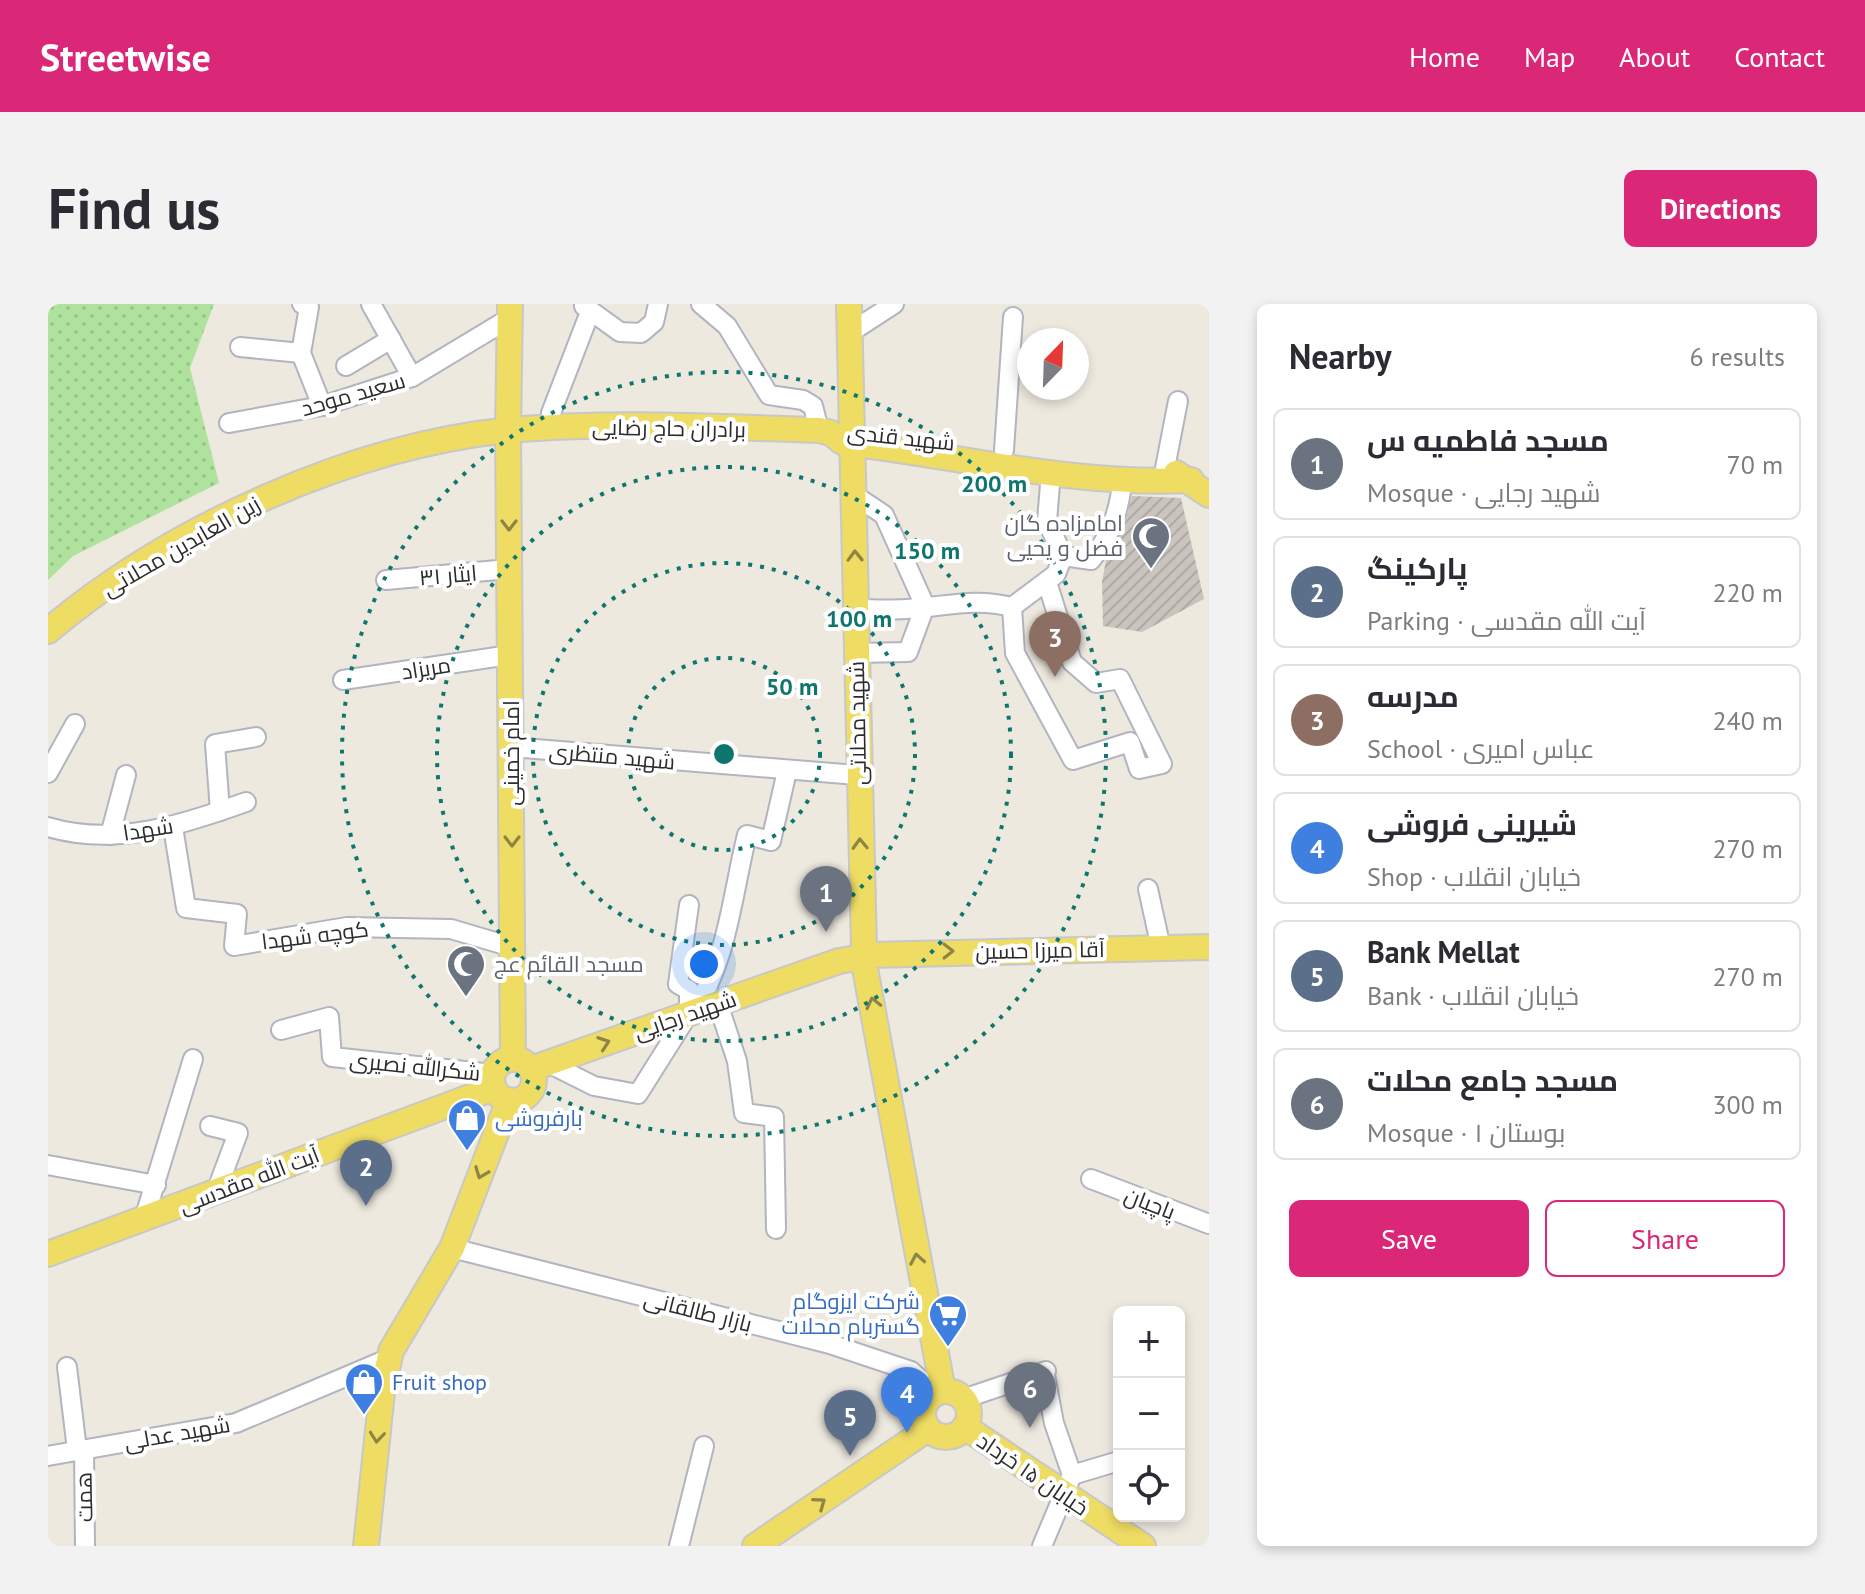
<!DOCTYPE html>
<meta charset="utf-8">
<style>
:root{--surface:#fff;--page:#f2f2f3;--text:#2b2b33;--muted:#7c7c81;--line:#e1e1e2;--accent:#db2777}
body{margin:0;font-family:"PT Sans",Cairo,sans-serif;background:var(--page);color:var(--text)}
.controls{position:absolute;right:24px;bottom:24px;display:grid;overflow:hidden;border-radius:12px;box-shadow:0 4px 12px #0003}
.controls button{width:72px;height:72px;display:grid;place-items:center;padding:0;border:0;border-bottom:2px solid var(--line);background:var(--surface);color:var(--text);font:40px sans-serif}
.compass{position:absolute;left:969px;top:24px;width:72px;height:72px;border-radius:50%;background:var(--surface);box-shadow:0 4px 12px #0003;rotate:23deg}
.you{position:absolute;left:656px;top:660px;width:28px;height:28px;margin:-20px;border:6px solid #fff;border-radius:50%;background:#1a73e8;box-shadow:0 0 0 12px #1a73e833}
.badge{display:grid;place-items:center;width:52px;height:52px;border-radius:50%;background:var(--accent);color:#fff;font-size:26px;font-weight:700}
.pin{position:absolute;translate:-50% -66px;filter:drop-shadow(0 2px 4px #0008)}
.pin::after{content:'';position:absolute;top:42px;width:28px;height:24px;background:inherit;clip-path:polygon(0 0,100% 0,50% 100%)}
.list{margin:0;padding:0;list-style:none}
h2{display:flex;justify-content:space-between;align-items:center;height:104px;margin:0;padding:0 32px;font-size:34px}
h2 small{font-size:26px;font-weight:400;color:var(--muted)}
.list li{display:grid;grid-template-columns:52px 1fr auto;gap:24px;align-items:center;box-sizing:border-box;height:112px;margin:0 16px 16px;padding:0 16px;border:2px solid var(--line);border-radius:12px}
.list b{display:block;font-size:30px;white-space:nowrap}
.list p{margin:0;font-size:26px;white-space:nowrap;color:var(--muted)}
.list em{font-size:26px;font-style:normal;color:var(--muted)}
.actions{display:flex;gap:16px;padding:24px 32px}
.actions a{flex:1;padding:18px 0;border:2px solid var(--accent);border-radius:12px;text-align:center;font-size:28px;color:var(--accent)}
.actions .main{background:var(--accent);color:#fff}
.icon{flex:none;width:44px;height:44px;fill:none;stroke:currentColor;stroke-width:2;stroke-linecap:round;stroke-linejoin:round}
.map{position:relative;flex:none;width:1161px;height:1242px;overflow:hidden;border-radius:12px}
header{display:flex;align-items:center;gap:48px;box-sizing:border-box;height:112px;padding:0 40px;background:var(--accent);color:#fff}
header strong{font-size:38px}
nav{display:flex;gap:44px;margin-inline-start:auto;font-size:28px}
.intro{display:flex;align-items:center;justify-content:space-between;box-sizing:border-box;height:192px;padding:0 48px}
h1{margin:0;font-size:56px}
.button{padding:20px 36px;border-radius:12px;background:var(--accent);color:#fff;font-size:28px;font-weight:700}
main{display:flex;gap:48px;padding:0 48px}
aside{flex:1;background:var(--surface);border-radius:12px;box-shadow:0 4px 12px #0003}
.map>svg:first-child{display:block}
.garden{fill:url(#garden-dots)}
.building{fill:url(#building-hatch)}
.lines{fill:none;stroke-linecap:round;stroke-linejoin:round}
.minor-casing{stroke:#b2b4bf;stroke-width:22}
.major-casing{stroke:#c8c8c8;stroke-width:28}
.minor{stroke:#fff;stroke-width:18}
.major{stroke:#eedc63;stroke-width:24}
.oneway{stroke:#8d8448}
.ring{fill:none;stroke:#0f766e;stroke-width:4;stroke-dasharray:4 8}
.labels{text-anchor:middle;stroke-width:8;stroke-linejoin:round;paint-order:stroke}
.street-label{font-size:22px;fill:#2c2c2c;stroke:#fff}
.worship-label{font-size:22px;fill:#5b616d;stroke:#fff;text-anchor:end}
.shop-label{font-size:22px;fill:#366cbe;stroke:#fff;text-anchor:start}
.centre{fill:#0f766e;stroke:#fff;stroke-width:4}
.ring-label{font-size:24px;text-anchor:middle;font-weight:bold;fill:#0f766e;stroke:#fff;stroke-width:8;stroke-linejoin:round;paint-order:stroke}
</style>
<header>
<strong>Streetwise</strong>
<nav><a>Home</a><a>Map</a><a>About</a><a>Contact</a></nav>
</header>
<div class="intro"><h1>Find us</h1><a class="button">Directions</a></div>
<main>
<div class="map">
<svg width="1161" height="1242" viewBox="0 0 1161 1242">
<defs>
<pattern id="garden-dots" width="8" height="8" patternUnits="userSpaceOnUse" patternTransform="scale(2)"><rect width="8" height="8" fill="#aee29d"/><path d="M2 2h.1M6 6h.1" fill="none" stroke="#96c287" stroke-width="1.8" stroke-linecap="round"/></pattern>
<pattern id="building-hatch" width="6" height="6" patternUnits="userSpaceOnUse" patternTransform="scale(2)"><rect width="6" height="6" fill="#c9c5be"/><path d="M-1 1l2-2M0 6l6-6M5 7l2-2" fill="none" stroke="#ada9a3"/></pattern>
</defs>
<rect width="100%" height="100%" fill="#ede9df"/>
<!-- garden -->
<polygon class="garden" points="0,0 166,0 142,64 171,179 25,252 0,276"/>
<!-- building -->
<polygon class="building" points="1084,192 1133,194 1156,295 1094,328 1055,322 1054,278 1058,256 1076,222"/>
<g class="lines">
<defs>
<g id="minor">
<polyline points="254,0 261,3 253,49 274,102"/>
<polyline points="323,0 364,73"/>
<polyline points="653,0 679,22 721,91 755,96 765,102 771,126"/>
<polyline points="536,2 572,28 593,29 606,18 610,0"/>
<polyline points="800,30 846,0"/>
<polyline points="192,43 253,49"/>
<polyline points="298,62 343,35"/>
<polyline points="503,109 542,8"/>
<polyline points="181,119 274,102 364,73 462,14"/>
<polyline points="956,146 965,13"/>
<polyline points="1117,164 1130,97"/>
<polyline points="1003,168 999,217 1015,252"/>
<polyline points="806,191 836,211 877,302 860,348 808,349"/>
<path d="M 1015,252 L 1043,256 C 1064,230 1071,207 1075,174"/>
<polyline points="338,276 461,265"/>
<polyline points="964,303 967,349 1025,456 1082,438 1091,465 1114,460 1072,375 1048,379 1024,358 999,278"/>
<path d="M 807,305 C 824,305 841,306 858,305 C 896,303 926,293 964,303 L 1008,270 L 1015,252"/>
<polyline points="295,376 462,351"/>
<polyline points="463,443 809,471"/>
<polyline points="0,469 27,420"/>
<polyline points="172,507 167,440 208,433"/>
<path d="M 0,523 C 67,543 134,521 198,498"/>
<polyline points="125,523 138,604 189,610 186,642 299,623 403,625 464,643"/>
<polyline points="62,531 78,471"/>
<polyline points="1100,585 1113,644"/>
<polyline points="670,700 689,757 696,809 726,813 728,925"/>
<path d="M 645,708 C 680,656 684,591 699,531 L 723,537 L 739,467"/>
<polyline points="233,726 281,713 284,753 445,770"/>
<polyline points="500,759 546,782 590,790 641,709 641,686 630,680 641,601"/>
<polyline points="162,822 190,829 168,888"/>
<polyline points="0,861 108,881"/>
<polyline points="1043,875 1161,920"/>
<polyline points="96,915 145,755"/>
<polyline points="404,944 782,1040 863,1067 887,1089"/>
<polyline points="19,1063 29,1146"/>
<polyline points="915,1095 998,1067"/>
<polyline points="36,1145 37,1242"/>
<polyline points="0,1152 188,1119 342,1054"/>
<polyline points="1024,1171 1071,1157"/>
<polyline points="631,1242 656,1142"/>
<polyline points="994,1242 1024,1171 1006,1119 997,1071"/>
</g>
<g id="major">
<polyline points="462,0 460,127 465,755"/>
<polyline points="801,0 816,646"/>
<polyline points="1128,169 1161,191"/>
<path d="M 0,327 C 122,224 302,142 462,126 C 564,117 669,123 771,126 L 783,129 L 794,138 C 909,152 1027,182 1143,176"/>
<polyline points="822,651 1161,643"/>
<polyline points="816,659 895,1087"/>
<circle cx="465" cy="776" r="21"/>
<polyline points="483,765 791,657 809,654"/>
<polyline points="0,950 446,784"/>
<circle cx="898" cy="1110" r="23"/>
<polyline points="917,1123 1095,1242"/>
<polyline points="318,1242 334,1088 343,1047 404,944 461,796"/>
<polyline points="707,1242 880,1125"/>
</g>
</defs>
<!-- minor casing -->
<use href="#minor" class="minor-casing"/>
<!-- major casing -->
<use href="#major" class="major-casing"/>
<!-- minor -->
<use href="#minor" class="minor"/>
<!-- major -->
<use href="#major" class="major"/>
</g>
<!-- one-way arrows -->
<defs><path id="oneway-chevron" d="M-2-3.5L2.5 0L-2 3.5" fill="none" stroke-width="1.6" stroke-linecap="round" stroke-linejoin="round" transform="scale(2)"/></defs>
<g class="oneway">
<use href="#oneway-chevron" transform="translate(461 221) rotate(90)"/>
<use href="#oneway-chevron" transform="translate(807 252) rotate(-91)"/>
<use href="#oneway-chevron" transform="translate(464 537) rotate(90)"/>
<use href="#oneway-chevron" transform="translate(812 540) rotate(-92)"/>
<use href="#oneway-chevron" transform="translate(900 647) rotate(-1)"/>
<use href="#oneway-chevron" transform="translate(825 699) rotate(-103)"/>
<use href="#oneway-chevron" transform="translate(556 739) rotate(-19)"/>
<use href="#oneway-chevron" transform="translate(433 869) rotate(111)"/>
<use href="#oneway-chevron" transform="translate(869 955) rotate(-100)"/>
<use href="#oneway-chevron" transform="translate(329 1133) rotate(96)"/>
<use href="#oneway-chevron" transform="translate(772 1199) rotate(-36)"/>
</g>
<!-- distance rings -->
<g class="ring">
<circle cx="676" cy="450" r="96"/>
<circle cx="676" cy="450" r="191"/>
<circle cx="676" cy="450" r="287"/>
<circle cx="676" cy="450" r="382"/>
</g>
<!-- icons -->
<defs>
<symbol id="mosque-pin" viewBox="-11 -11 22 30"><path d="M0 17L-7.5 6A9.5 9.5 0 1 1 7.5 6Z" fill="#6b7280" stroke="#fff"/><path d="M3.5-4.9A6 6 0 1 0 3.5 4.9A5 5 0 1 1 3.5-4.9Z" fill="#fff"/></symbol>
<symbol id="shop-pin" viewBox="-11 -11 22 30"><path d="M0 17L-7.5 6A9.5 9.5 0 1 1 7.5 6Z" fill="#3f7fe0" stroke="#fff"/><path d="M-5-2.5h2.3a2.7 3.5 0 0 1 5.4 0H5L5.5 6h-11ZM-1.5-2.5h3a1.5 2.3 0 0 0-3 0Z" fill="#fff"/></symbol>
<symbol id="supermarket-pin" viewBox="-11 -11 22 30"><path d="M0 17L-7.5 6A9.5 9.5 0 1 1 7.5 6Z" fill="#3f7fe0" stroke="#fff"/><path d="M-6-5.5h2.5l.6 2H6L4.5 2H-2.5L-4.4-4H-6ZM-1.5 3.2a1.3 1.3 0 1 0 .1 0ZM3 3.2a1.3 1.3 0 1 0 .1 0Z" fill="#fff"/></symbol>
</defs>
<g fill-rule="evenodd">
<use href="#mosque-pin" x="1081" y="210" width="44" height="60"/>
<use href="#mosque-pin" x="396" y="638" width="44" height="60"/>
<use href="#shop-pin" x="397" y="792" width="44" height="60"/>
<use href="#supermarket-pin" x="878" y="988" width="44" height="60"/>
<use href="#shop-pin" x="294" y="1056" width="44" height="60"/>
</g>
<g class="labels">
<!-- street labels -->
<g class="street-label">
<text transform="translate(305 90) rotate(-16)" y="8">سعید موحد</text>
<text transform="translate(621 124) rotate(1)" y="8">برادران حاج رضایی</text>
<text transform="translate(853 133) rotate(6)" y="8">شهید قندی</text>
<text transform="translate(133 242) rotate(-30)" y="8">زین العابدین محلاتی</text>
<text transform="translate(400 271) rotate(-5)" y="8">ایثار ۳۱</text>
<text transform="translate(378 364) rotate(-9)" y="8">مریزاد</text>
<text transform="translate(809 419) rotate(-91)" y="8">شهید محلاتی</text>
<text transform="translate(463 449) rotate(-90)" y="8">امام خمینی</text>
<text transform="translate(564 452) rotate(5)" y="8">شهید منتظری</text>
<text transform="translate(100 525) rotate(-9)" y="8">شهدا</text>
<text transform="translate(267 631) rotate(-7)" y="8">کوچه شهدا</text>
<text transform="translate(992 646) rotate(-1)" y="8">آقا میرزا حسین</text>
<text transform="translate(637 711) rotate(-19)" y="8">شهید رجایی</text>
<text transform="translate(367 762) rotate(6)" y="8">شکرالله نصیری</text>
<text transform="translate(201 876) rotate(-21)" y="8">آیت الله مقدسی</text>
<text transform="translate(1102 899) rotate(21)" y="8">پاچیان</text>
<text transform="translate(650 1007) rotate(14)" y="8">بازار طالقانی</text>
<text transform="translate(129 1129) rotate(-10)" y="8">شهید عدلی</text>
<text transform="translate(985 1170) rotate(34)" y="8">خیابان ۱۵ خرداد</text>
<text transform="translate(36 1193) rotate(-91)" y="8">همت</text>
</g>
<!-- worship labels -->
<g class="worship-label">
<text x="1075" y="227">امامزاده گان<tspan x="1075" dy="25">فضل و یحیی</tspan></text>
<text x="446" y="668" text-anchor="start">مسجد القائم عج</text>
</g>
<!-- shop labels -->
<g class="shop-label">
<text x="447" y="822">بارفروشی</text>
<text x="872" y="1005" text-anchor="end">شرکت ایزوگام<tspan x="872" dy="25">گستربام محلات</tspan></text>
<text x="344" y="1086">Fruit shop</text>
</g>
</g>
<circle cx="676" cy="450" r="12" class="centre"/>
<g class="ring-label">
<text x="946" y="188">200 m</text>
<text x="879" y="255">150 m</text>
<text x="811" y="323">100 m</text>
<text x="744" y="391">50 m</text>
</g>
</svg>
<div class="controls">
<button>+</button>
<button>−</button>
<button><svg class="icon" aria-label="locate" viewBox="0 0 24 24"><circle cx="12" cy="12" r="6"/><path d="M12 2v4M12 18v4M2 12h4M18 12h4"/></svg></button>
</div>
<svg class="compass" viewBox="-18 -18 36 36"><path d="M0-13l5 13h-10z" fill="#e53935"/><path d="M0 13l5-13h-10z" fill="#7c7c81"/></svg>
<div class="you"></div>
<div class="pin badge" style="left:778px;top:628px;background:#6b7280">1</div>
<div class="pin badge" style="left:318px;top:902px;background:#5c6f8a">2</div>
<div class="pin badge" style="left:1007px;top:373px;background:#8d6e63">3</div>
<div class="pin badge" style="left:859px;top:1129px;background:#3f7fe0">4</div>
<div class="pin badge" style="left:802px;top:1152px;background:#5c6f8a">5</div>
<div class="pin badge" style="left:982px;top:1124px;background:#6b7280">6</div>
</div>
<aside>
<h2>Nearby<small>6 results</small></h2>
<ul class="list">
<li><span class="badge" style="background:#6b7280">1</span><div><b>مسجد فاطمیه س</b><p>Mosque · شهید رجایی</p></div><em>70 m</em></li>
<li><span class="badge" style="background:#5c6f8a">2</span><div><b>پارکینگ</b><p>Parking · آیت الله مقدسی</p></div><em>220 m</em></li>
<li><span class="badge" style="background:#8d6e63">3</span><div><b>مدرسه</b><p>School · عباس امیری</p></div><em>240 m</em></li>
<li><span class="badge" style="background:#3f7fe0">4</span><div><b>شیرینی فروشی</b><p>Shop · خیابان انقلاب</p></div><em>270 m</em></li>
<li><span class="badge" style="background:#5c6f8a">5</span><div><b>Bank Mellat</b><p>Bank · خیابان انقلاب</p></div><em>270 m</em></li>
<li><span class="badge" style="background:#6b7280">6</span><div><b>مسجد جامع محلات</b><p>Mosque · بوستان ۱</p></div><em>300 m</em></li>
</ul>
<div class="actions"><a class="main">Save</a><a>Share</a></div>
</aside>
</main>
